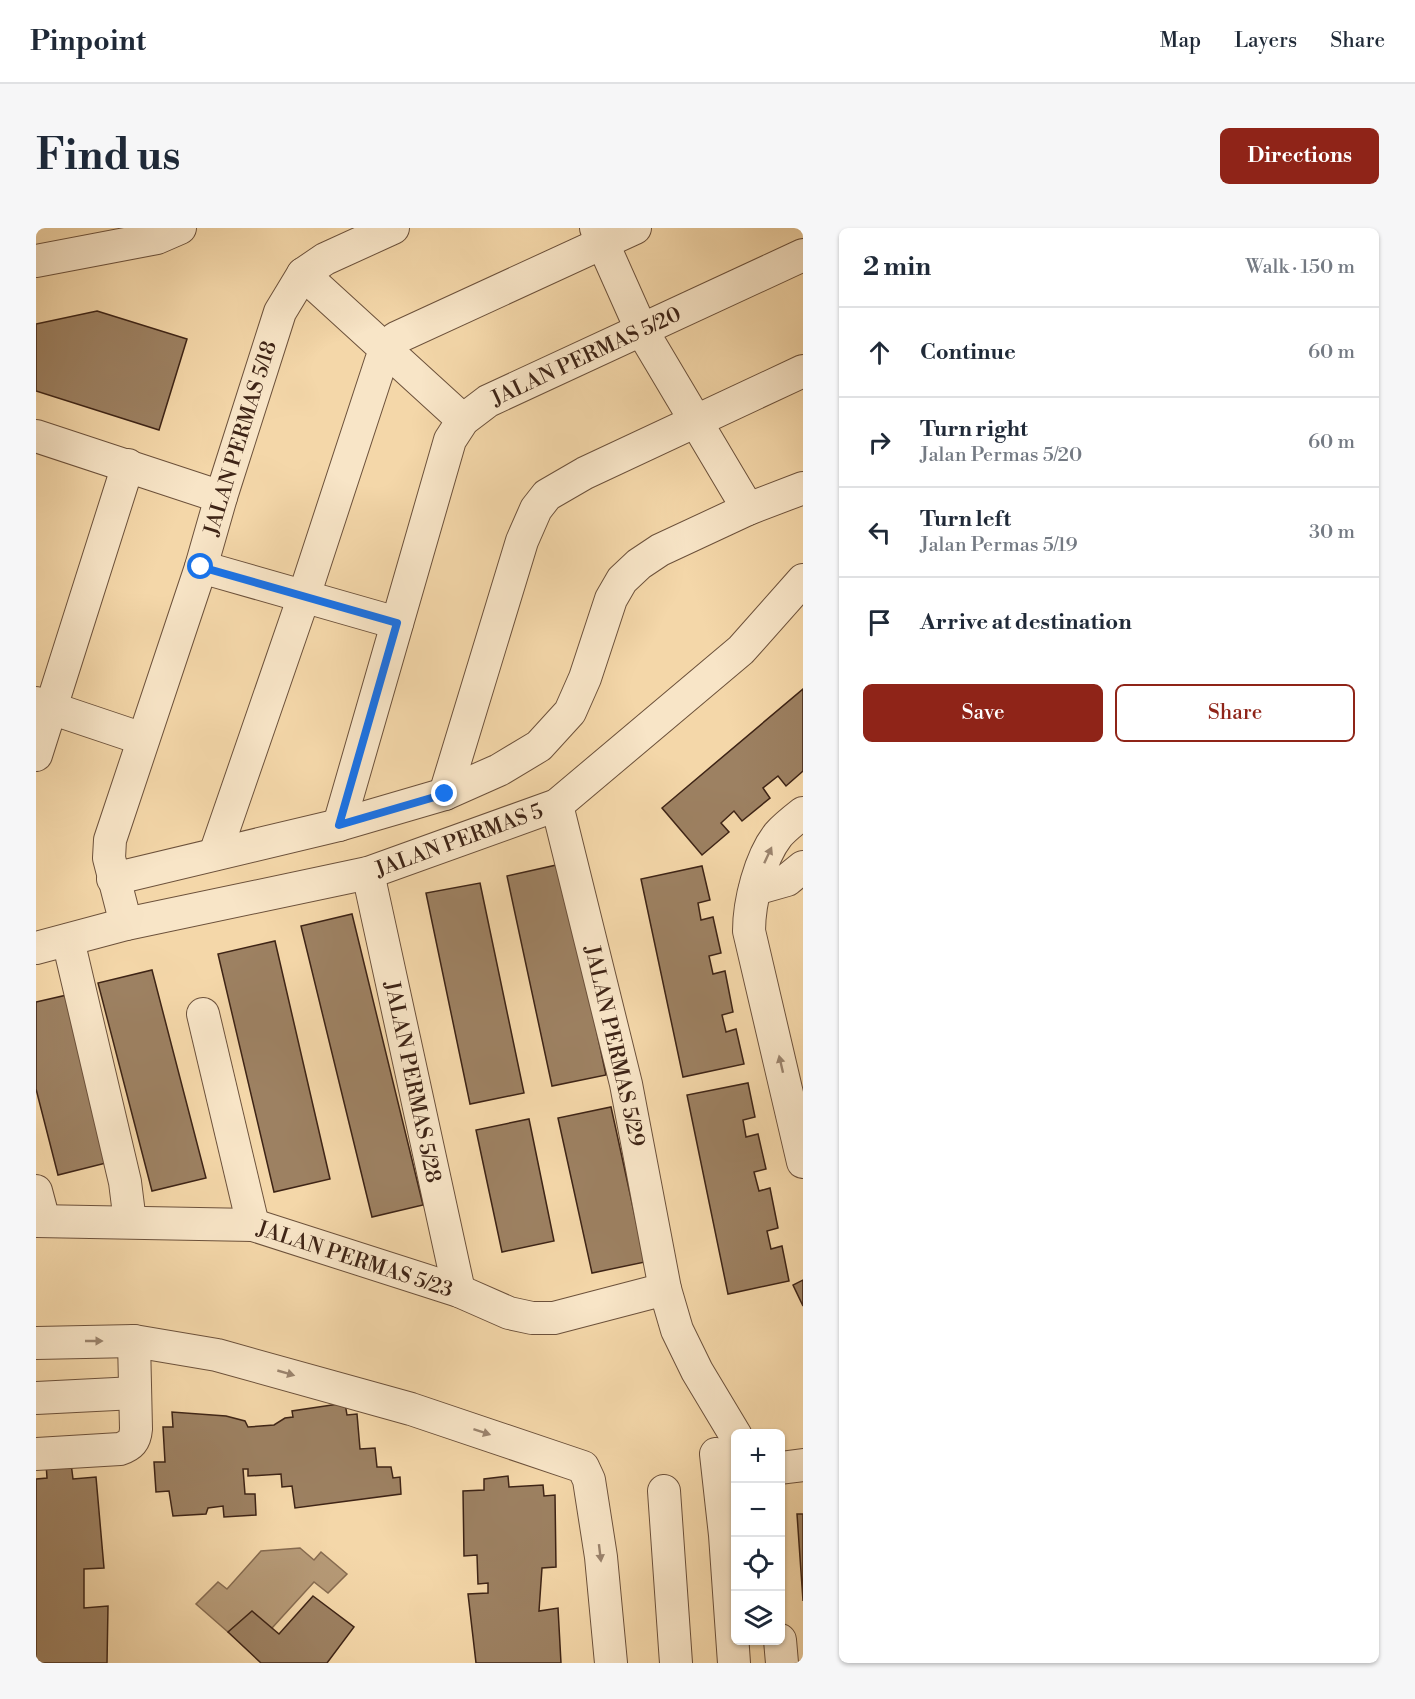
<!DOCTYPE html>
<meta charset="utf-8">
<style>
:root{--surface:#fff;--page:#f6f6f7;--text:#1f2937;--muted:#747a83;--line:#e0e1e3;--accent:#8f2418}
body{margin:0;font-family:"Libre Bodoni",serif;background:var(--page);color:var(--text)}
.controls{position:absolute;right:18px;bottom:18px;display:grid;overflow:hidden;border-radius:9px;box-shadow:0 2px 4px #0004}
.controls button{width:54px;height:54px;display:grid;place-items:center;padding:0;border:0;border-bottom:2px solid var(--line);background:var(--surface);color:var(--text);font:30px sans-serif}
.stop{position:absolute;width:18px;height:18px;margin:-14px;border:4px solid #1a73e8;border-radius:50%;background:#fff}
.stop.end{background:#1a73e8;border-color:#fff;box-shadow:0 2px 6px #0008}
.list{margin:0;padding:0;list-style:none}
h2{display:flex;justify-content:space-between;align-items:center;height:78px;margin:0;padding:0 24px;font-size:26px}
h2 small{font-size:20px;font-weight:400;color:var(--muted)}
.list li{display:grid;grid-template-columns:39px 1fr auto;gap:18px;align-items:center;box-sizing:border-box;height:90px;padding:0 24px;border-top:2px solid var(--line)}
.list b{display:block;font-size:22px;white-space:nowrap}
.list p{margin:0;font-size:20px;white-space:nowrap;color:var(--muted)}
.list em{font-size:20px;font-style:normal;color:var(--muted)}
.actions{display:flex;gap:12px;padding:18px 24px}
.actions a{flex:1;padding:14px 0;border:2px solid var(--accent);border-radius:9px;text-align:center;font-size:21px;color:var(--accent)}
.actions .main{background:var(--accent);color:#fff}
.icon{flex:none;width:33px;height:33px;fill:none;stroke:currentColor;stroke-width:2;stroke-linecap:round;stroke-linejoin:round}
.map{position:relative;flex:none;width:767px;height:1435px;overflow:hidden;border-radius:9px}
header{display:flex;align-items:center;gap:36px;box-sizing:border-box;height:84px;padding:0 30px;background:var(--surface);border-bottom:2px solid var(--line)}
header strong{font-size:28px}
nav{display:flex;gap:33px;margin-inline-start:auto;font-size:21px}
.intro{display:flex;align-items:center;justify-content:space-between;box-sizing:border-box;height:144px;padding:0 36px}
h1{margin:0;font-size:42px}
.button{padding:15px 27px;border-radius:9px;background:var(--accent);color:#fff;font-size:21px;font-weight:700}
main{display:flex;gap:36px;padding:0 36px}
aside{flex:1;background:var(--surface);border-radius:9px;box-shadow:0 2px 4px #0004}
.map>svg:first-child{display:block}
.water{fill:#b69a77;stroke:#866b50;stroke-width:1.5}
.building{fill:#9d8162;stroke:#3e2416;stroke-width:1.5}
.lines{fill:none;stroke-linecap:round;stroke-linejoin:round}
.minor-casing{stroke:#6c513b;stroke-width:34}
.minor{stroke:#f8e5c7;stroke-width:32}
.oneway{fill:#9b846e}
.route{stroke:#1a73e8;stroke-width:8}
.labels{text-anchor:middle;stroke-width:5;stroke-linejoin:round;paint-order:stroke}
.street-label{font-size:21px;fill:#3e2416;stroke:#f8e5c7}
</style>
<header>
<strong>Pinpoint</strong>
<nav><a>Map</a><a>Layers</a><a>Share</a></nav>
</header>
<div class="intro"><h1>Find us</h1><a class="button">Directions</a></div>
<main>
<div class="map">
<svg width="767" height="1435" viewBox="0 0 767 1435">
<rect width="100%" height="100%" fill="#f4d7a9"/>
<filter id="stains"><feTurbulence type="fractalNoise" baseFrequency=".00333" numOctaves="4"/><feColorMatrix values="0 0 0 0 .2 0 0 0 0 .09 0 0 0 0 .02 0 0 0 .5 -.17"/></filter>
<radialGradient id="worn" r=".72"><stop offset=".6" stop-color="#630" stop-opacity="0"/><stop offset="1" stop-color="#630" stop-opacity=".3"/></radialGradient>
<!-- water -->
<polygon class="water" points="264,1320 278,1332 285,1324 311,1346 292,1365 278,1354 236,1400 192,1404 160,1376 182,1354 191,1361 225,1323"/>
<!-- building -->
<g class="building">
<polygon points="61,83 151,111 123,202 0,163 0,96"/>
<polygon points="767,461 767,543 750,558 742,548 727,560 734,570 706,593 698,583 685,595 693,604 666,627 626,580"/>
<polygon points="525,636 570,847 516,858 471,648"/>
<polygon points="666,638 674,672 662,675 665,692 677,689 685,725 673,728 677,746 689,743 697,784 686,787 690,804 700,801 708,836 647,849 605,651"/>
<polygon points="444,655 488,865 434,876 390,665"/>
<polygon points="316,686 387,977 336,989 265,698"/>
<polygon points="239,713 294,951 238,964 182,726"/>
<polygon points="116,742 170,950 116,963 62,755"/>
<polygon points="31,767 74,934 22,947 0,861 0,774"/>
<polygon points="712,855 719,889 707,892 710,909 722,906 730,941 718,944 723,963 734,960 742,1000 731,1003 735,1021 746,1018 753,1053 692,1066 651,867"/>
<polygon points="575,879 609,1034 556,1045 522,890"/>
<polygon points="493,891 518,1013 466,1024 440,902"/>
<polygon points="767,1052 767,1078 757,1057"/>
<polygon points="309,1175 311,1187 321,1186 324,1221 339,1220 341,1239 355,1239 357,1250 364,1249 365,1266 259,1280 256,1258 246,1259 245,1246 212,1248 212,1241 207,1241 209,1266 219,1266 220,1287 188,1289 187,1278 172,1280 170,1286 137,1288 133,1263 120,1264 118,1234 129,1234 127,1199 137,1199 136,1184 190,1188 209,1193 212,1199 238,1197 249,1190 257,1189 256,1183"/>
<polygon points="10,1235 35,1235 37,1251 60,1249 68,1340 48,1341 48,1380 72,1378 71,1435 0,1435 0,1251 11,1250"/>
<polygon points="472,1248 473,1259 507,1257 508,1268 519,1267 520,1339 506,1340 503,1383 522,1380 525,1435 440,1435 432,1366 452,1365 452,1355 442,1356 441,1327 428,1328 427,1263 448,1262 448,1251"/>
<polygon points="761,1286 767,1286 767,1373"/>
<polygon points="277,1368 318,1399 291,1435 225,1435 192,1404 216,1383 243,1406"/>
</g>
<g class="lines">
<defs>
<g id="minor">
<polyline points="560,0 605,101 712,281"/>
<polyline points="0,33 121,10 144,0"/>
<polyline points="267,46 427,192"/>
<polyline points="0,208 185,269"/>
<polyline points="165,339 361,395"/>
<polyline points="0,475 107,511"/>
<polyline points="0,527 92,237"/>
<polyline points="409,566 486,313 500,281 511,267 549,245 767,143"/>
<polyline points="521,577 590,856 629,1061 641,1102 661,1143 700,1208"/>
<path d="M 767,585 C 758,592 749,599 742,607 C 724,630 713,674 713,703 L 767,934"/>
<polyline points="303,597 414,212 427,192 452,173 767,27"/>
<polyline points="179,626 268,368 345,133 360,110 599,0"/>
<polyline points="332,645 423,1063"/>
<polyline points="77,651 303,597 409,566 463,542 503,518 534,484 549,450 575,371 586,352 603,336 624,322 712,281 767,260"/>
<polyline points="719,661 751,652 767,639"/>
<polyline points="90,696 73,630 74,612 165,339 185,269 244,84 267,46 289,31 357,0"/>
<polyline points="32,712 89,954 94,994"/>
<polyline points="0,720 90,696 332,645 521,577 705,422 767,352"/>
<polyline points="167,786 217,997"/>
<polyline points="0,963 8,993"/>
<polyline points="0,993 217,997 423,1063 473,1085 496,1090 518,1090 629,1061"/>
<polyline points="0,1115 98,1113 181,1127 375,1181 547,1239 553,1252 565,1329 575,1435"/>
<polyline points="0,1170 99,1165"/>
<path d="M 0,1226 L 84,1221 C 95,1217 99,1213 100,1201 L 98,1113"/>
<polyline points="680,1226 689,1307 698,1435"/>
<polyline points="744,1240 767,1237"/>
<polyline points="628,1263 640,1435"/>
<polyline points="744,1412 746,1435"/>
</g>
</defs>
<!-- minor casing -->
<use href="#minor" class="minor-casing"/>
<!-- minor -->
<use href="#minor" class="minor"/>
</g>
<!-- one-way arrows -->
<defs><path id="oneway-solid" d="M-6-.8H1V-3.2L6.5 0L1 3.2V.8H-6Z" transform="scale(1.5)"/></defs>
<g class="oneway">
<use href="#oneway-solid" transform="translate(732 627) rotate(-65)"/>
<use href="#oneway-solid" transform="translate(745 836) rotate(-103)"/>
<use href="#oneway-solid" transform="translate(58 1113)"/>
<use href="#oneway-solid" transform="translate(250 1145) rotate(16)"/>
<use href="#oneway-solid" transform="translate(446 1204) rotate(18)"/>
<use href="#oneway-solid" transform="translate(564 1325) rotate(83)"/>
</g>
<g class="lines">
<!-- route -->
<polyline class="route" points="165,339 361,395 303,597 409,566"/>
</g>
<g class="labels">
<!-- street labels -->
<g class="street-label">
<text transform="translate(550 128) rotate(-25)" y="7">JALAN PERMAS 5/20</text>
<text transform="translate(204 210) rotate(-73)" y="7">JALAN PERMAS 5/18</text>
<text transform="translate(423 612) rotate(-20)" y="7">JALAN PERMAS 5</text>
<text transform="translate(579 818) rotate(77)" y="7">JALAN PERMAS 5/29</text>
<text transform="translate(377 854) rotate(78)" y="7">JALAN PERMAS 5/28</text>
<text transform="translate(319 1031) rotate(18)" y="7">JALAN PERMAS 5/23</text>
</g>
</g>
<rect width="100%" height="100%" filter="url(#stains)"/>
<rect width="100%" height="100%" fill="url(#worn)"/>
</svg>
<div class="controls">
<button>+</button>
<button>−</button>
<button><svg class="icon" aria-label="locate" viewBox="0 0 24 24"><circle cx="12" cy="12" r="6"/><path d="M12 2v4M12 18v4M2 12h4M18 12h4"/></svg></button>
<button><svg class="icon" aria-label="layers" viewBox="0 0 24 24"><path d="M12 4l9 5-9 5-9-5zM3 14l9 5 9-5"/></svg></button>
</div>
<div class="stop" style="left:165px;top:339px"></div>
<div class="stop end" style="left:409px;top:566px"></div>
</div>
<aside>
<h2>2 min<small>Walk · 150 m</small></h2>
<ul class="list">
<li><svg class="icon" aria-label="ahead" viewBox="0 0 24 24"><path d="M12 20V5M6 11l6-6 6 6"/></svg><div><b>Continue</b></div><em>60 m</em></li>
<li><svg class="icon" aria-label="right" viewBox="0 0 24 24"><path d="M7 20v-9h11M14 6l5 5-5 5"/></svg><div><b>Turn right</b><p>Jalan Permas 5/20</p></div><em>60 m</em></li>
<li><svg class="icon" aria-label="left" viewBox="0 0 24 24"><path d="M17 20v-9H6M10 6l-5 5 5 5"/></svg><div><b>Turn left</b><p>Jalan Permas 5/19</p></div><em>30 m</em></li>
<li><svg class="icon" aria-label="arrive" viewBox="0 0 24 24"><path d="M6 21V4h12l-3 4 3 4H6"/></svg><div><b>Arrive at destination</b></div></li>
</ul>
<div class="actions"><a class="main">Save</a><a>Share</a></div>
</aside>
</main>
